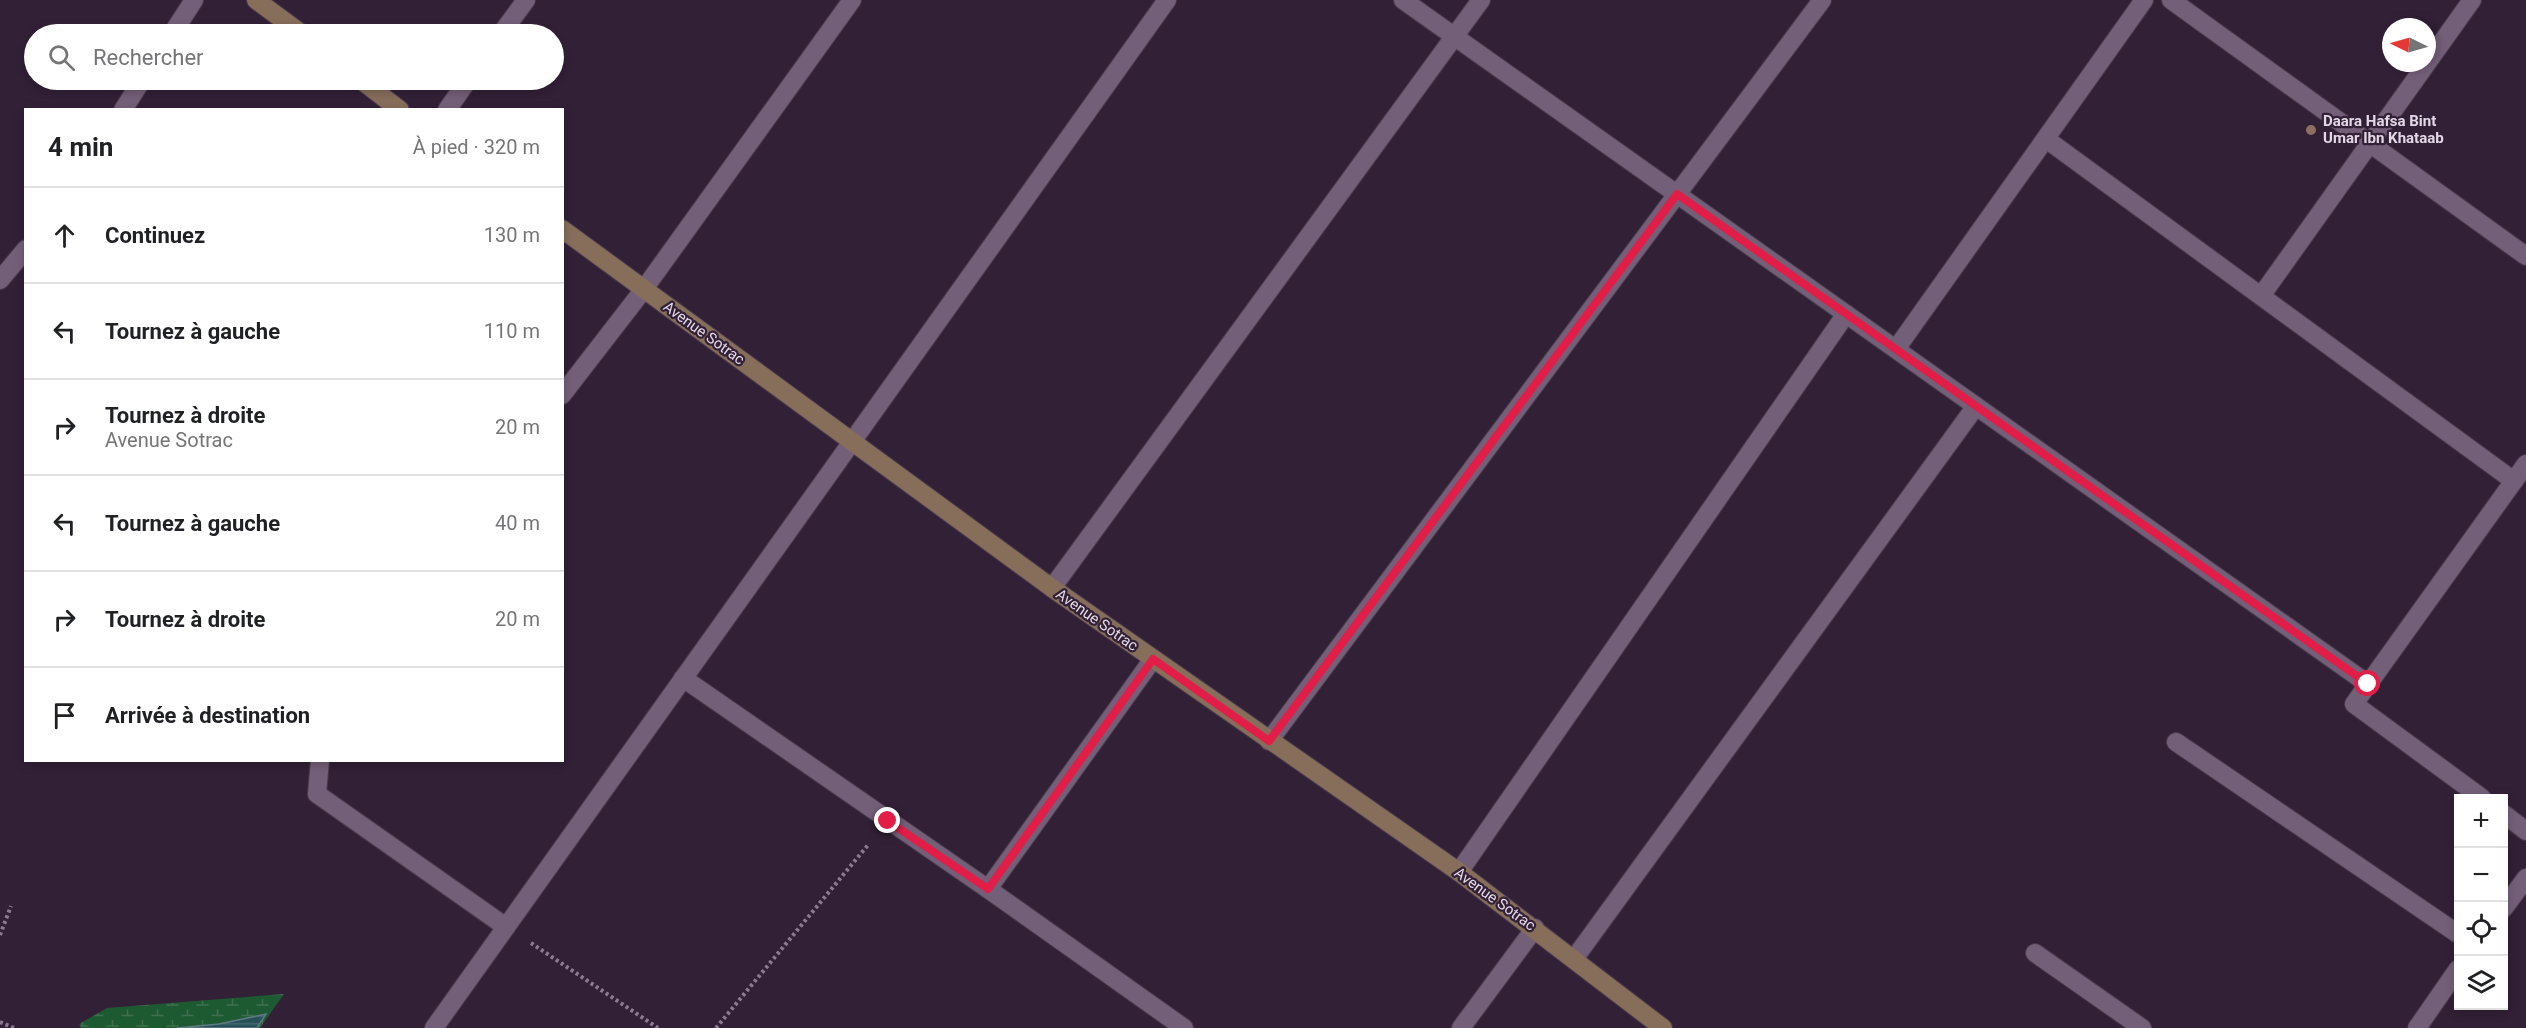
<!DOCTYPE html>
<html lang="fr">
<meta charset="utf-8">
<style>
:root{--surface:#fff;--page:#f2f2f2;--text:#202124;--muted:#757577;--line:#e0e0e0}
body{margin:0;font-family:Roboto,sans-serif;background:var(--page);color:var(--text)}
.controls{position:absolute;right:18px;bottom:18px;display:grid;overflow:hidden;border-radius:0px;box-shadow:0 3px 9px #0003}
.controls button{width:54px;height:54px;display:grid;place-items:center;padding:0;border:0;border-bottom:2px solid var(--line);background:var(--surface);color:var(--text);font:30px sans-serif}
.compass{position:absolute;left:2382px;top:18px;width:54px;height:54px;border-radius:50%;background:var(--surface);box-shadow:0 3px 9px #0003;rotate:275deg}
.stop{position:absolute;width:18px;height:18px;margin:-14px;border:4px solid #e11d48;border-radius:50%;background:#fff}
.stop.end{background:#e11d48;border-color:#fff;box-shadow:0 2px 6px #0008}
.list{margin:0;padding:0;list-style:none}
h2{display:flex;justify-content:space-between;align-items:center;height:78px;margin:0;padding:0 24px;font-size:26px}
h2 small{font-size:20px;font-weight:400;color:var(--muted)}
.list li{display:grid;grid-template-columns:39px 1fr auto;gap:18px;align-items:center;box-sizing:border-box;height:96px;padding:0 24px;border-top:2px solid var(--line)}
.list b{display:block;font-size:22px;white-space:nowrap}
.list p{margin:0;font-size:20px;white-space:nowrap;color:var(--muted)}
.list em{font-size:20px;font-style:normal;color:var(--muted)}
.icon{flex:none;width:33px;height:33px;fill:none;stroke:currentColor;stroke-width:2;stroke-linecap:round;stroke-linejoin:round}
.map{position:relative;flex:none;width:2526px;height:1028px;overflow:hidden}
.search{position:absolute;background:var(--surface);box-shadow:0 3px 9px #0003;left:24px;top:24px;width:540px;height:66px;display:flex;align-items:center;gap:15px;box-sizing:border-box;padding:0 21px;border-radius:33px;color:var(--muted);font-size:22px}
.panel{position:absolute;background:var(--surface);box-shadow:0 3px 9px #0003;left:24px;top:108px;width:540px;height:654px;border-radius:0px}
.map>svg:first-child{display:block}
.wetland{fill:url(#wetland-marsh)}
.water{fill:url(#water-rules);stroke:#607a84;stroke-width:1.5}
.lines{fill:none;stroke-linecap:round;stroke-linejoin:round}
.street-casing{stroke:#4a3b4d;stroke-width:20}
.secondary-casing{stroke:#4a3b4d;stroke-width:20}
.path{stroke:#8a7b8e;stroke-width:4;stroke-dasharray:3 3;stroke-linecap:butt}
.street{stroke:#745f79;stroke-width:18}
.secondary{stroke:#876e5b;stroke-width:18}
.route{stroke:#e11d48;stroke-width:8}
.education-dot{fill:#8d6e63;stroke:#322036;stroke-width:2}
.labels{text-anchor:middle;stroke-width:4.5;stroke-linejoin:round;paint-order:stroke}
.poi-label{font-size:15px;font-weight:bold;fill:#e4d8e7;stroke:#322036;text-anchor:start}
.street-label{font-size:15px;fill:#e4d8e7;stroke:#322036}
</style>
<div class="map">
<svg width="2526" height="1028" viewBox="0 0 2526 1028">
<defs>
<pattern id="wetland-marsh" width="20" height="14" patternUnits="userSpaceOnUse" patternTransform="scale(1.5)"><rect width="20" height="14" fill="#1d5931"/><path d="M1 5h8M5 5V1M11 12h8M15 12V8" fill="none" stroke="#3e704f"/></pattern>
<pattern id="water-rules" width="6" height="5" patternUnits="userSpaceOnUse" patternTransform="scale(1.5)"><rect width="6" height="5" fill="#275159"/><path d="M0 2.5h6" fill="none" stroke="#466971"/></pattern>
</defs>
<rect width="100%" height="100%" fill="#322036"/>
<!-- wetland -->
<polygon class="wetland" points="284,994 260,1028 81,1028 79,1024 107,1008"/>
<!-- water -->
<polygon class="water" points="266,1014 257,1028 177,1028 219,1024"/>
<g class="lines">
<defs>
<g id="street">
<polyline points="1403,0 2368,684"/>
<polyline points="2171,0 2526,256"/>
<polyline points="172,34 194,0"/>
<polyline points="501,34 526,0"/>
<polyline points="123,110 142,80"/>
<polyline points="447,110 468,80"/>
<polyline points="2046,139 2514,481"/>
<polyline points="0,280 26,249"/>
<polyline points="2261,296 2472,0"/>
<polyline points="1896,349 2144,0"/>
<polyline points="562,395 644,289 852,0"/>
<polyline points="1052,588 1481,0"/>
<polyline points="683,678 988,889 1184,1028"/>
<polyline points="1269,741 1822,0"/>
<polyline points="2176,742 2458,934"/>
<polyline points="320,760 317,794 506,927"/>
<polyline points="2482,798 2354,704 2526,464"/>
<polyline points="2504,814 2526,831"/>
<polyline points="1459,872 1846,314"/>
<polyline points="988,889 1153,659"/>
<polyline points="2504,908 2526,878"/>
<polyline points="2035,953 2142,1028"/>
<polyline points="1574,959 1976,406"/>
<polyline points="434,1028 1167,0"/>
<polyline points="1461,1028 1535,928"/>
<polyline points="2417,1028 2458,969"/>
</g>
<g id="secondary">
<polyline points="256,0 302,34"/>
<polyline points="361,80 400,110"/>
<polyline points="562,229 1052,588 1459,872 1663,1028"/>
</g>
</defs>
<!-- street casing -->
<use href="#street" class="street-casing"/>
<!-- secondary casing -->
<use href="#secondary" class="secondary-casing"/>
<!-- path -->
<g class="path">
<polyline points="0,935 11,906"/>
<polyline points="531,943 658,1028"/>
<polyline points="0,1022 14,1028"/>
<polyline points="716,1028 868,845"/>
</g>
<!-- street -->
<use href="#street" class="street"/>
<!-- secondary -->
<use href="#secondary" class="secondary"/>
</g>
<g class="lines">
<!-- route -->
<polyline class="route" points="888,821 988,889 1153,659 1269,741 1677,194 2368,684"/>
</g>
<!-- markers -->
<circle class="education-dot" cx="2311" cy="130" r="6"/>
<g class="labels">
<!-- poi labels -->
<g class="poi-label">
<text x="2323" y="126">Daara Hafsa Bint<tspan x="2323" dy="17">Umar Ibn Khataab</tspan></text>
</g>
<!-- street labels -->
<g class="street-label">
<text transform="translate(704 333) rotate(36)" y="5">Avenue Sotrac</text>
<text transform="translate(1097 620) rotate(35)" y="5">Avenue Sotrac</text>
<text transform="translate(1495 899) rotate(36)" y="5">Avenue Sotrac</text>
</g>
</g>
</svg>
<div class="controls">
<button>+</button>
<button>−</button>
<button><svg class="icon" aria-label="locate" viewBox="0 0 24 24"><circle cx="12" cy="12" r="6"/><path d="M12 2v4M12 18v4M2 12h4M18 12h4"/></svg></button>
<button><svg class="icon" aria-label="layers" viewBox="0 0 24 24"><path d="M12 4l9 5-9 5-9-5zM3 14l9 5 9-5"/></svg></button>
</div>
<svg class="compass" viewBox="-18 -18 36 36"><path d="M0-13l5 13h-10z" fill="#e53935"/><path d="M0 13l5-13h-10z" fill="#757577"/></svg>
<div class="stop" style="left:2368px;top:684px"></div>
<div class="stop end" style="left:888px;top:821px"></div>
<div class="search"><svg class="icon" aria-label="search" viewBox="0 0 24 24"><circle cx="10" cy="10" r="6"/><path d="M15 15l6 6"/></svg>Rechercher</div>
<section class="panel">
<h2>4 min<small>À pied · 320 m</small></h2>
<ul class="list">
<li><svg class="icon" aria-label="ahead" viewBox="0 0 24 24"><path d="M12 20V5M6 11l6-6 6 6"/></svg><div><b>Continuez</b></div><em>130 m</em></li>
<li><svg class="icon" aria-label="left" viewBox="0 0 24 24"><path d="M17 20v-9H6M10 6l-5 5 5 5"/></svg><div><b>Tournez à gauche</b></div><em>110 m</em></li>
<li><svg class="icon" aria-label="right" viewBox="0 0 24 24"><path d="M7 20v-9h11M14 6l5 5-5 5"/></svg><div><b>Tournez à droite</b><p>Avenue Sotrac</p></div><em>20 m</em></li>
<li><svg class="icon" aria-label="left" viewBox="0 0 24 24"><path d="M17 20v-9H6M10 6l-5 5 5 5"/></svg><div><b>Tournez à gauche</b></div><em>40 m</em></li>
<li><svg class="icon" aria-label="right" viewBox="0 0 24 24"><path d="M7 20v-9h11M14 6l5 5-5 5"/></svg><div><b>Tournez à droite</b></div><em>20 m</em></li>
<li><svg class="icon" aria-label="arrive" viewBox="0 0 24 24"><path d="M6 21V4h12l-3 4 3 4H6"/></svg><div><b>Arrivée à destination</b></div></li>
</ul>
</section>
</div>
